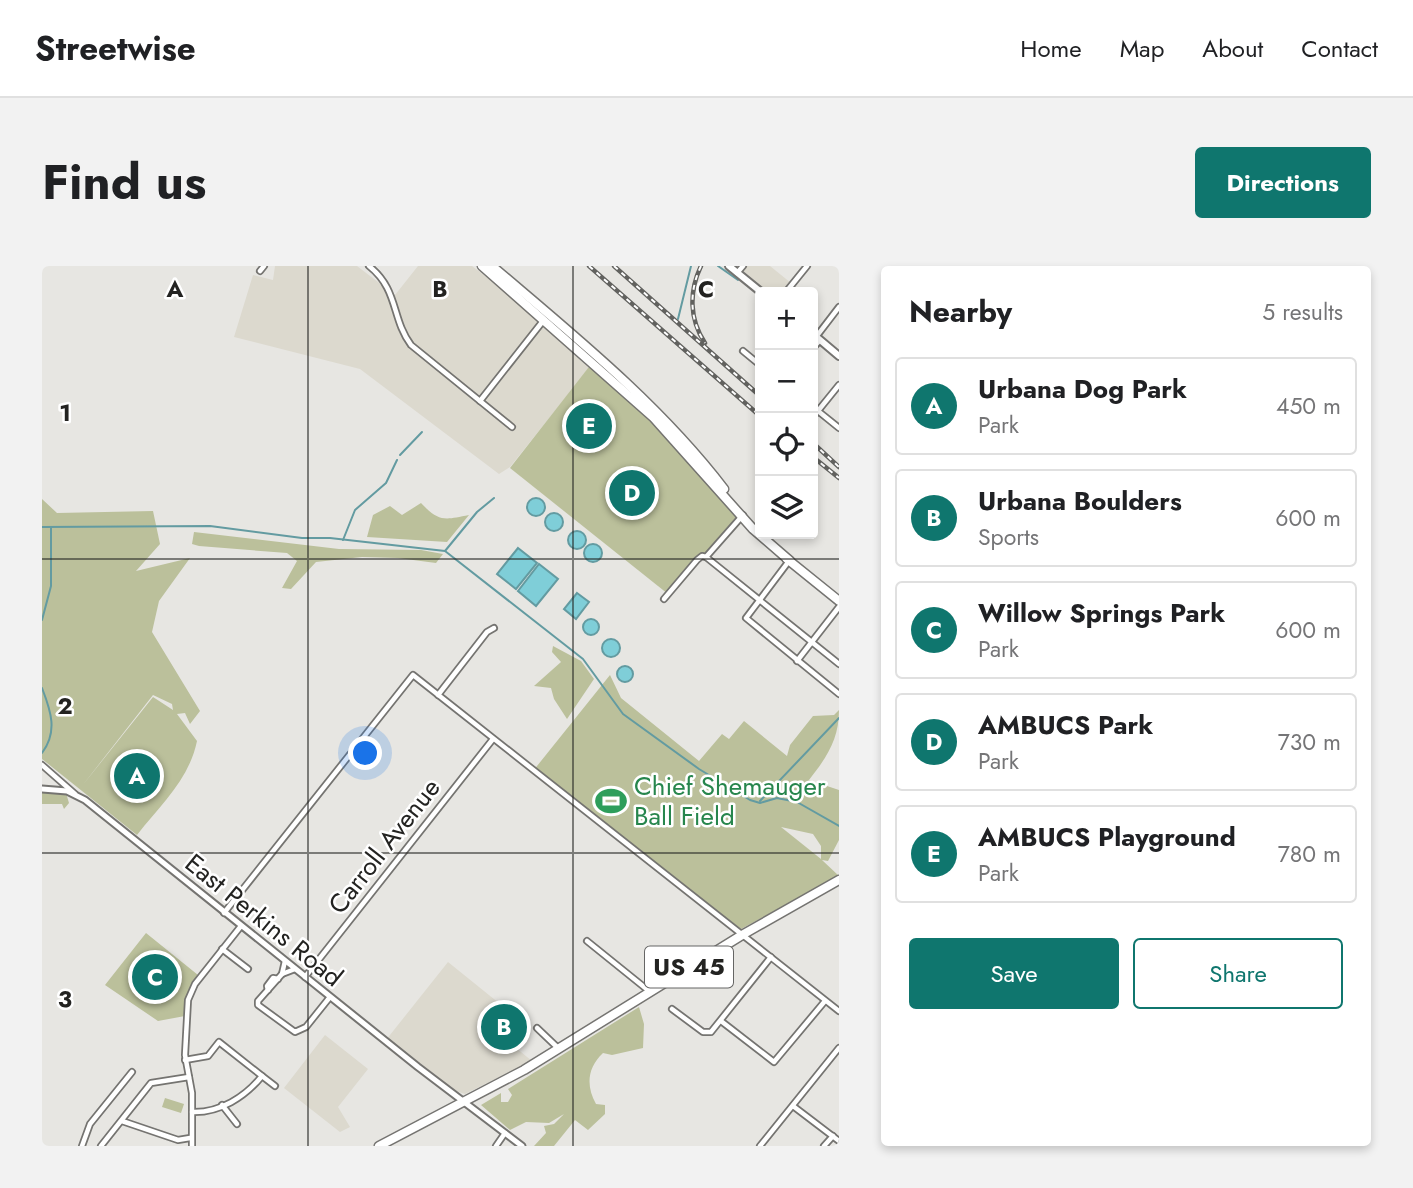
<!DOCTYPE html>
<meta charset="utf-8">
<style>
:root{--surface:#fff;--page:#f2f2f2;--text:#202124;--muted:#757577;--line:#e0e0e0;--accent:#0f766e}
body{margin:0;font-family:Jost,sans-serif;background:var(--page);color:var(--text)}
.controls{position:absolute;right:21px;top:21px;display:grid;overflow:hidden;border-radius:7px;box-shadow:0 4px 10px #0003}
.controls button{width:63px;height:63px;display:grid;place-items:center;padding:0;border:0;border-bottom:2px solid var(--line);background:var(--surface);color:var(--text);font:35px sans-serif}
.you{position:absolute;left:324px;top:488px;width:24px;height:24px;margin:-18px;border:5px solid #fff;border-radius:50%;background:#1a73e8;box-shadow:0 0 0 10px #1a73e833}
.badge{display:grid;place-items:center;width:46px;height:46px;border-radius:50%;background:var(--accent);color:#fff;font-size:23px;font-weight:700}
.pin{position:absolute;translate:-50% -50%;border:4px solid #fff;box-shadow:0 2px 7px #0006}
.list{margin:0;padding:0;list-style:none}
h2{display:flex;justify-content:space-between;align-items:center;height:91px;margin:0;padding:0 28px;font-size:30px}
h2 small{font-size:23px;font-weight:400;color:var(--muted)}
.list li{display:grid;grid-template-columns:46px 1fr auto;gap:21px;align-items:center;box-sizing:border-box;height:98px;margin:0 14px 14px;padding:0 14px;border:2px solid var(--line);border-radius:7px}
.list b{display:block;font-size:26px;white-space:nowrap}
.list p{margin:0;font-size:23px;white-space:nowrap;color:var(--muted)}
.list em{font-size:23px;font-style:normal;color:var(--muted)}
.actions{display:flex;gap:14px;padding:21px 28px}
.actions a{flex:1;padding:16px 0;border:2px solid var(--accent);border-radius:7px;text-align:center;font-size:24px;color:var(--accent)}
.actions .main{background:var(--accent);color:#fff}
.icon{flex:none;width:38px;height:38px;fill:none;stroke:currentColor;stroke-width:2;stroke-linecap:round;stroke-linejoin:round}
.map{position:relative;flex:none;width:797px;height:880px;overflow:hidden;border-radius:7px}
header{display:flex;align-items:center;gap:42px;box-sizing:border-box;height:98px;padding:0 35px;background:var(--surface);border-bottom:2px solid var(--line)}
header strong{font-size:33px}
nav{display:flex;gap:38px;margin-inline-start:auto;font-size:24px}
.intro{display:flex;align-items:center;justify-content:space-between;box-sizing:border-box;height:168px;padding:0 42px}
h1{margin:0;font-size:49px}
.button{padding:18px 32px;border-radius:7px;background:var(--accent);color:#fff;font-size:24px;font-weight:700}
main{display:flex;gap:42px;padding:0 42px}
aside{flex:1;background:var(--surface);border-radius:7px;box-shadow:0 4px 10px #0003}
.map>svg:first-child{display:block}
.built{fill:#dcd9ce}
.green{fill:#bbc09b;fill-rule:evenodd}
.water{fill:#7fced8;stroke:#639ba1;stroke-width:2}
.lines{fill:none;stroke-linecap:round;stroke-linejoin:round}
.stream{stroke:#639ba1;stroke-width:2}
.minor-casing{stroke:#757471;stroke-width:8}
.tertiary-casing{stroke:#757471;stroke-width:9}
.secondary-casing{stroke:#757471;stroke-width:10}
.primary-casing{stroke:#757471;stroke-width:11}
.minor{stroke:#fff;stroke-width:4.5}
.tertiary{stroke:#fff;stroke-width:5}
.secondary{stroke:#fff;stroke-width:6}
.primary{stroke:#fff;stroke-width:8}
.rail-casing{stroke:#62625f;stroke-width:4.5}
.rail{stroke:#fff;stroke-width:2;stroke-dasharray:5;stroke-linecap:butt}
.grid{fill:none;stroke:#232321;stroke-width:2;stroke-opacity:0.55}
.labels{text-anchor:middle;stroke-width:5;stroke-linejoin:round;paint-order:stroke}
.shield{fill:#fff;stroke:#656564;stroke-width:2}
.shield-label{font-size:24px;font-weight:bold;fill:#232321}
.leisure-label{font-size:26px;fill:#27864d;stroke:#fff;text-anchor:start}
.street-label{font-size:26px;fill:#232321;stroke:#fff}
.grid-label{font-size:23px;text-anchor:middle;font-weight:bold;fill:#232321;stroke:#fff;stroke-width:5;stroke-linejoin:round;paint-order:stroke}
</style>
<header>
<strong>Streetwise</strong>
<nav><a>Home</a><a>Map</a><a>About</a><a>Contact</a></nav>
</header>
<div class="intro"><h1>Find us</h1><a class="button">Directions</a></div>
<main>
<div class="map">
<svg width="797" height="880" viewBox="0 0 797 880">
<rect width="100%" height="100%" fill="#e7e6e2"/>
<!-- built -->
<g class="built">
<polygon points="233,0 315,0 353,29 376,0 430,0 458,21 547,102 468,201 457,208 318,103 192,71 211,9 231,14"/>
<polygon points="693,0 728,0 749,17 742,26 725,26"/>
<polygon points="406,696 483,758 468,777 490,795 423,828 414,825 344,774"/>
<polygon points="283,769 326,803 296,841 308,861 298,866 242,822"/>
</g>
<!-- green -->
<g class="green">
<polygon points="550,97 595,137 699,251 626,328 468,202"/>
<path d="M 0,233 L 15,247 L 111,245 L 118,278 L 94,305 L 148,292 L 117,335 L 110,366 L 158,445 L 148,458 L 143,447 L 135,448 L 155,475 C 147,514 119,538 95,569 L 0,493 ZM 111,429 L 130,438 L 131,444 L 111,431 L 40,520 Z"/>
<path d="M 379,237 C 397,256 402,254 427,249 L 405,276 L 325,271 L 331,249 L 348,240 L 360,249 Z"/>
<polygon points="152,266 297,283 379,284 401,288 394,297 356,292 320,291 274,296 249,323 240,322 255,295 245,287 157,280 150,278"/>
<polygon points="511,380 539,395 552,413 525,453 512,433 509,422 492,420 519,396 510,386"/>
<path d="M 568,409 L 579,432 L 657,495 L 680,468 L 687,473 L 702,455 L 745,490 L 748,479 L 771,450 L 792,449 L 797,444 C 797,473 785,491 767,514 L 797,524 L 797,574 L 786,595 L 780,594 L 797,610 L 699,663 L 491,505 ZM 739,561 L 771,568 L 779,580 L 779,593 Z"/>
<polygon points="0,525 24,527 27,537 22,543 20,538 0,538"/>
<polygon points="104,667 156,709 144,734 143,750 116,755 63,719"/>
<path d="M 597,741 L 602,758 L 601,782 L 570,789 L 561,787 C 545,802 544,820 554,838 L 563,839 L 563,848 L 546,864 L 533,854 L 512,880 L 492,880 L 504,867 L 502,860 L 512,858 L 522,848 L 507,857 L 484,856 L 468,864 L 439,839 L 459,827 L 459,836 L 466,836 L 470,829 L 466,823 Z"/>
<polygon points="123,832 142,838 139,847 120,841"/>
</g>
<!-- water -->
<g class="water">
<circle cx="494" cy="241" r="9"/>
<circle cx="512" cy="256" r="9"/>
<circle cx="535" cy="274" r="9"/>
<circle cx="551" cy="287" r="9"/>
<polygon points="476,282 495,297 474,323 455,308"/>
<polygon points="497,298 516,313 494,340 476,325"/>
<polygon points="535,327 547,336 534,353 522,343"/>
<circle cx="549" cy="361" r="8"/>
<circle cx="569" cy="382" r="9"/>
<circle cx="583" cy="408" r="8"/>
</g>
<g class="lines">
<!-- stream -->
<g class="stream">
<polyline points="676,0 696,14"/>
<polyline points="636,53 649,0"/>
<polyline points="358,189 380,166"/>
<polyline points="0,261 168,260 260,272 288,272 403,285 541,393 581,448 657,503 708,534 718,537 735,532 755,536 797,560"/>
<polyline points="301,274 313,244 344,217 355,194"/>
<polyline points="403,285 435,246 452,232"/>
<polyline points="0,354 9,320 9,262"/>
<path d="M 0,422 C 9,445 16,466 0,487"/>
<polyline points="718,535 797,452"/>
</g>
<defs>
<g id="minor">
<path d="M 327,0 C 357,24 349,52 369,79 L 470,161"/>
<polyline points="218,5 222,0"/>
<polyline points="695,7 701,0"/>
<polyline points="744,26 765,0"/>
<polyline points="774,71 797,41"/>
<polyline points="771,82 778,74"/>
<polyline points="701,85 718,99"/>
<polyline points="438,135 501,55"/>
<polyline points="776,145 797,162"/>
<polyline points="771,151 797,119"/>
<polyline points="664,291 797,398"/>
<polyline points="747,295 704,352 797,428"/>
<polyline points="622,333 655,294 660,290 664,291 701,249"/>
<polyline points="755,395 797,341"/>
<polyline points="396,429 445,366 452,362"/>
<polyline points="0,499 33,528"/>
<polyline points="182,647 371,409 797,745"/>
<polyline points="545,675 607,725"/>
<polyline points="180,683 206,703"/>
<polyline points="253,703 240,708 216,735 216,739 253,766 264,761 288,731"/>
<polyline points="240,708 243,695"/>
<polyline points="263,711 451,473"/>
<polyline points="226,724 225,720 231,712 236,713"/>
<polyline points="630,743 661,766 669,766 729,691"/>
<polyline points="679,755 732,796 783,735"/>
<polyline points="495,762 516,782"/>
<path d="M 143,794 L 166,790 L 177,776 L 220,810 C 203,831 178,847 150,846"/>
<polyline points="220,810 233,820"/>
<polyline points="180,839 195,858"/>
<polyline points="751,840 797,875"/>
<polyline points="80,855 136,874 148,872"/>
<polyline points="40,880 48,858 90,806"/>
<polyline points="59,880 109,817 147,811"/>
<polyline points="150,880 150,827 143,789 146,734 153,718 199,660"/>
<polyline points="454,880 463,867"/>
<polyline points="718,880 797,782"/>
<polyline points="782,880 791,870"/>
</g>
<polyline id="tertiary" points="0,523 25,525 43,534 376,801 480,880"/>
<g id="secondary">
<polyline points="687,0 719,26"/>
<polyline points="771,68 797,90"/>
</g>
<g id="primary">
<polyline points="440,0 612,152 711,263 748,295"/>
<path d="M 450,0 C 531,69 617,138 682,223"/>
<polyline points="745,293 797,335"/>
<polyline points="337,880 482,804 700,669 797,614"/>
</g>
</defs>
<!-- minor casing -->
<use href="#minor" class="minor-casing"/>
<!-- tertiary casing -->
<use href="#tertiary" class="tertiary-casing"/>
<!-- secondary casing -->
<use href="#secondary" class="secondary-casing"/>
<!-- primary casing -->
<use href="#primary" class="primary-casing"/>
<!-- minor -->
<use href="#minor" class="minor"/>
<!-- tertiary -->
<use href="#tertiary" class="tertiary"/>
<!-- secondary -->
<use href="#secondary" class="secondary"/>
<!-- primary -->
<use href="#primary" class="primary"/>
<defs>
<g id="rail">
<polyline points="547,0 718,150"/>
<polyline points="572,0 718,130"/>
<path d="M 659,0 C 647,25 647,53 663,77"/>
<polyline points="771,177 797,201"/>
<polyline points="771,191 797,212"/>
</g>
</defs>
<!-- rail casing -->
<use href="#rail" class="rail-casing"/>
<!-- rail -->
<use href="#rail" class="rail"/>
</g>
<!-- grid -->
<path class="grid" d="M 266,0 L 266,880M 531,0 L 531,880M 0,293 L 797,293M 0,587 L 797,587"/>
<!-- icons -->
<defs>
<symbol id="stadium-bare" viewBox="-9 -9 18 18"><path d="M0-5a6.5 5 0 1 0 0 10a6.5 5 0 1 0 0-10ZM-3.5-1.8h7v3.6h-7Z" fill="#2e9e5b" stroke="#fff" stroke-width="2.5" paint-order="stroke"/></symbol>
</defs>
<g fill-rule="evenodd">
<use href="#stadium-bare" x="547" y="513" width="44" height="44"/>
</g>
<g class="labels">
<!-- shield labels -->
<rect class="shield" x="603" y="680.5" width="88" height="41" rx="5"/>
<g class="shield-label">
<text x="647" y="709">US 45</text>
</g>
<!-- leisure labels -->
<g class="leisure-label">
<text x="592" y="529">Chief Shemauger<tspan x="592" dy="30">Ball Field</tspan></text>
</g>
<!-- street labels -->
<g class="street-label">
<text transform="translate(342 580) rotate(-52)" y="9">Carroll Avenue</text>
<text transform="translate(222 654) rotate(39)" y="9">East Perkins Road</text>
</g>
</g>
<g class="grid-label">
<text x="133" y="31">A</text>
<text x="398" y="31">B</text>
<text x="664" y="31">C</text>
<text x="23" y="155">1</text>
<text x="23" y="448">2</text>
<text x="23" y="741">3</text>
</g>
</svg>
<div class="controls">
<button>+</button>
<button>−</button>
<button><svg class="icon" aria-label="locate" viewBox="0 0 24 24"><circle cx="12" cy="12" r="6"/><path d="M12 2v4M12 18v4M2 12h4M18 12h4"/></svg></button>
<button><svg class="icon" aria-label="layers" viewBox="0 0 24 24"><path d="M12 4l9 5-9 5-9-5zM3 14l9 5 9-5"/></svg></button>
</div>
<div class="you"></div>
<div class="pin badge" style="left:95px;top:510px">A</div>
<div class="pin badge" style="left:462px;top:761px">B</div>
<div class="pin badge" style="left:113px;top:711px">C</div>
<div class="pin badge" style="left:590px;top:227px">D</div>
<div class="pin badge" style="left:547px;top:160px">E</div>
</div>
<aside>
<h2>Nearby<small>5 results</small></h2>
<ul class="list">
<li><span class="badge">A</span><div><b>Urbana Dog Park</b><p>Park</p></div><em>450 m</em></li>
<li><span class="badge">B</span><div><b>Urbana Boulders</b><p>Sports</p></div><em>600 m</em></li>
<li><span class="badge">C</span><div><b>Willow Springs Park</b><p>Park</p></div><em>600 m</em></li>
<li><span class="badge">D</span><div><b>AMBUCS Park</b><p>Park</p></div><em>730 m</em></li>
<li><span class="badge">E</span><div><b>AMBUCS Playground</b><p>Park</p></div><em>780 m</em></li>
</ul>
<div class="actions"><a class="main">Save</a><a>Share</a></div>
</aside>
</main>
